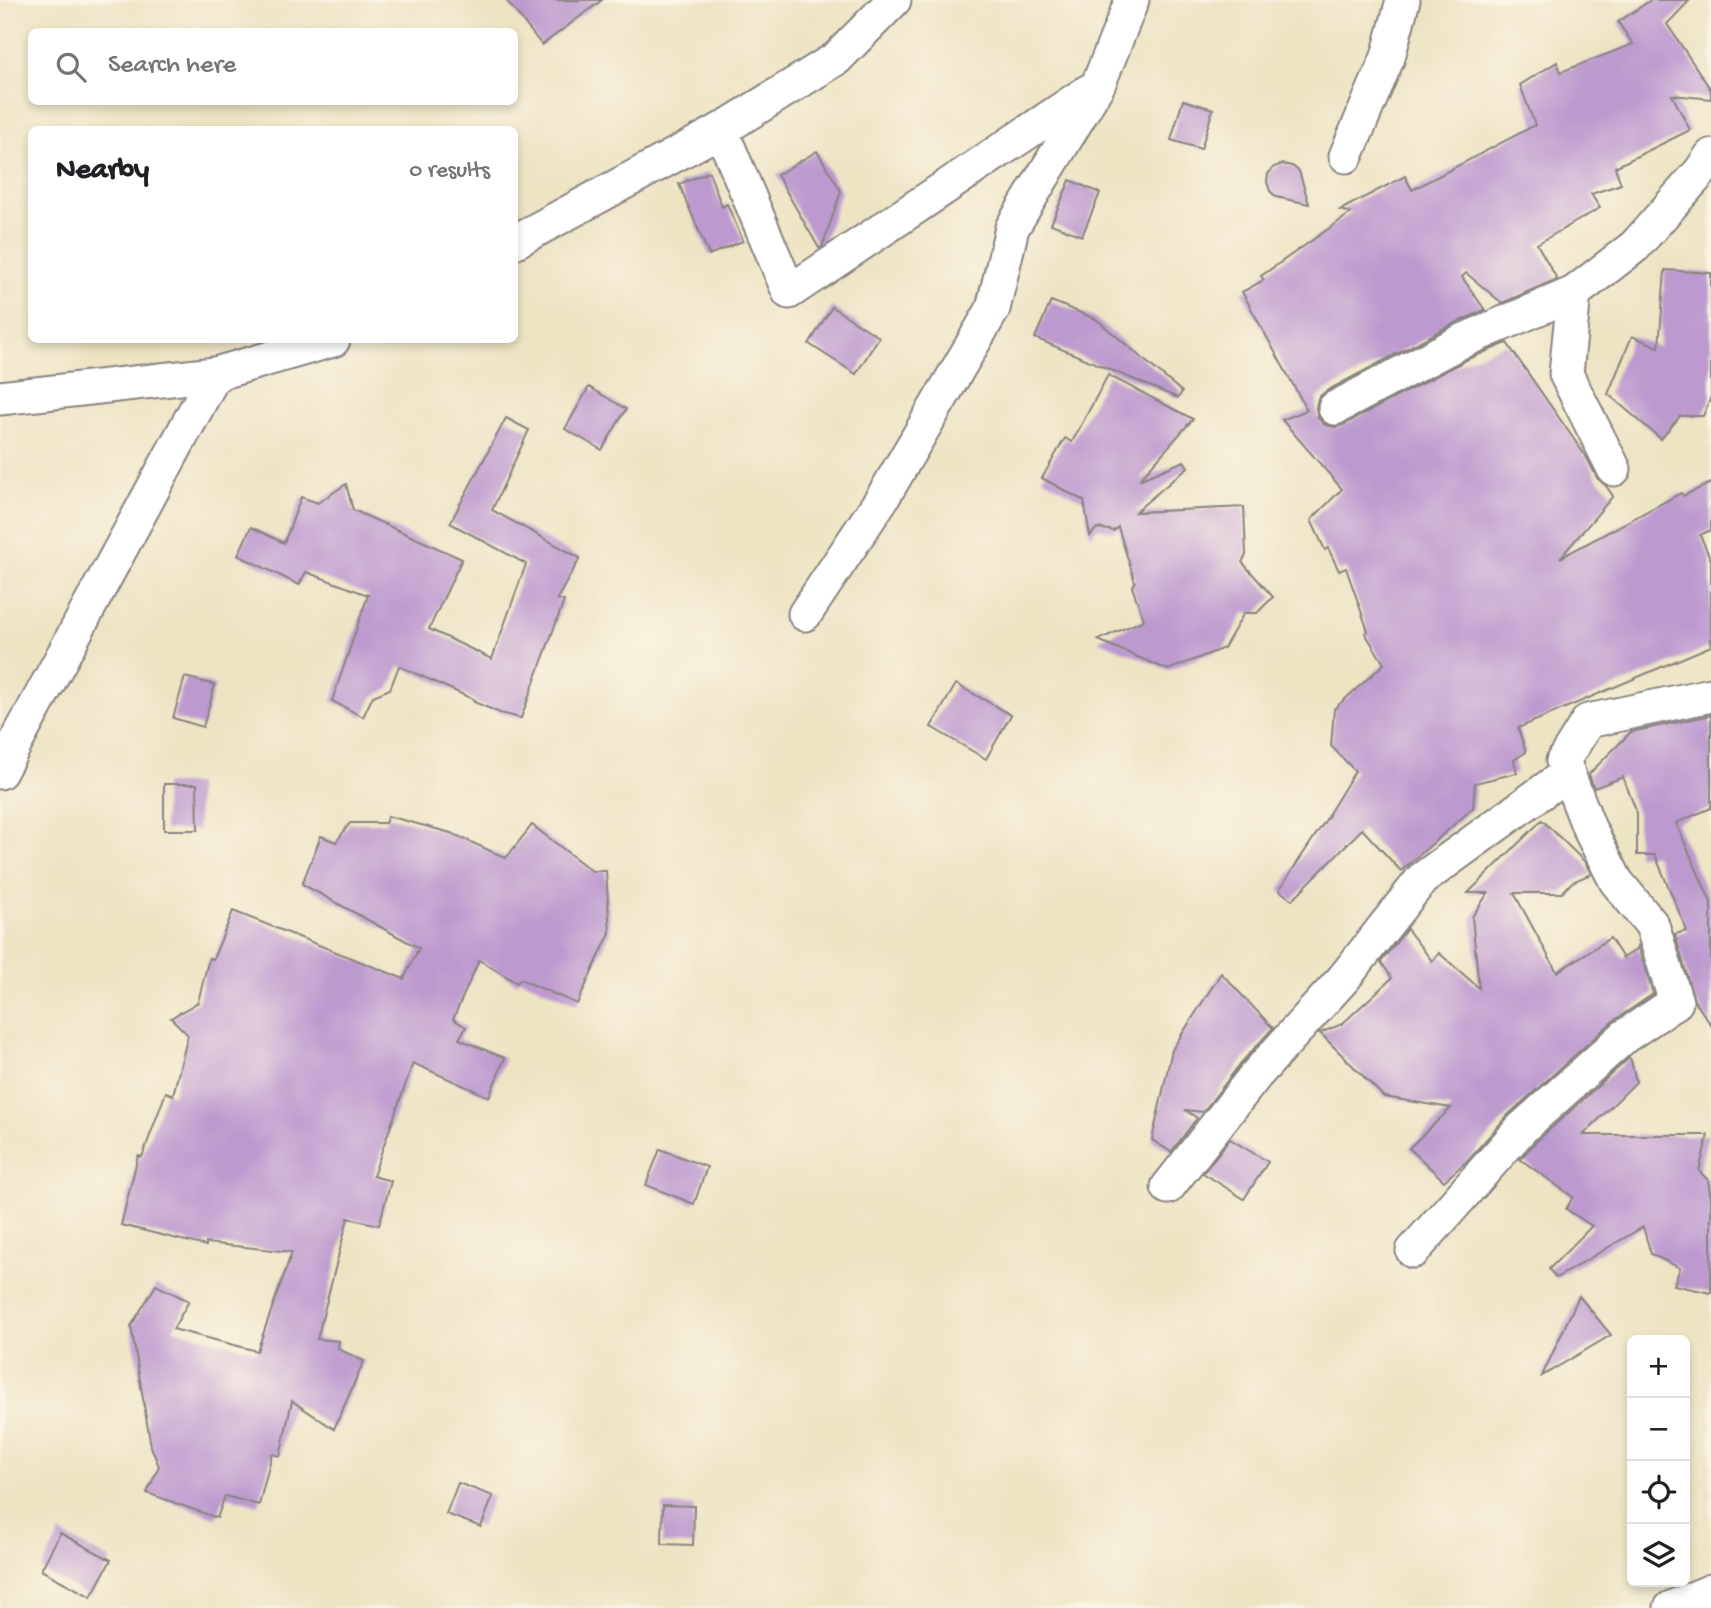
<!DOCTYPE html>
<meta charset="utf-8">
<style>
:root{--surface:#fff;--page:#f2f2f2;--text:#202124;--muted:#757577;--line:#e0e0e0}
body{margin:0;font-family:"Gochi Hand",sans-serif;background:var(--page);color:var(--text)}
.controls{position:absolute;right:21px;bottom:21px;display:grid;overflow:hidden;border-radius:10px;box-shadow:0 4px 10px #0003}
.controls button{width:63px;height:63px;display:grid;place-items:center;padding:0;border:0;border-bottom:2px solid var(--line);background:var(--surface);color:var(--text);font:35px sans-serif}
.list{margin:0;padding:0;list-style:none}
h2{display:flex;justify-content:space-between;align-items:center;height:91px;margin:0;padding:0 28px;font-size:30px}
h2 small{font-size:23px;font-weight:400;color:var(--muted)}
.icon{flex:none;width:38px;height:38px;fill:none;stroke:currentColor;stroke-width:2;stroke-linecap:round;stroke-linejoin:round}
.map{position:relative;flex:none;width:1711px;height:1608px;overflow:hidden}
.search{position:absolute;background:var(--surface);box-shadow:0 4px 10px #0003;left:28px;top:28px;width:490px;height:77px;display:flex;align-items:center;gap:18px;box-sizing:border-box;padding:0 24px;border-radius:10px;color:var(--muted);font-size:26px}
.panel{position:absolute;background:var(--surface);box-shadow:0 4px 10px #0003;left:28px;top:126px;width:490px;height:217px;border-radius:10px}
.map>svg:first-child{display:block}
.building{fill:#bc9acf}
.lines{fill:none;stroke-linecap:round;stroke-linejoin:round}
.street-casing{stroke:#888380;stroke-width:37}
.street{stroke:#fff;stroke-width:33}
</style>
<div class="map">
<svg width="1711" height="1608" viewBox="0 0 1711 1608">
<rect width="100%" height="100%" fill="#fcf5e5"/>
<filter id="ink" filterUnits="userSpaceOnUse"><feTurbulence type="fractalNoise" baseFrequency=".0143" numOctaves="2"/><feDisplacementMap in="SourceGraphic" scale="14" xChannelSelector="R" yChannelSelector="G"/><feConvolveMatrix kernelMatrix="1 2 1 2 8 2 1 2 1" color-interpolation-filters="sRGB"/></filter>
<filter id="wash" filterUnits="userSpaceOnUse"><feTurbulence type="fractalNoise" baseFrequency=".00686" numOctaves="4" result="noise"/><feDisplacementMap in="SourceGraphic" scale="28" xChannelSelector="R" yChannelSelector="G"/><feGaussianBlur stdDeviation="1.57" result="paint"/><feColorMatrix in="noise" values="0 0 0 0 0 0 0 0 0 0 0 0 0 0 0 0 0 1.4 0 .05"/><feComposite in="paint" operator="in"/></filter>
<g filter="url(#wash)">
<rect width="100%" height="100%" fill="#ede4c4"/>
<g id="blocks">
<!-- building -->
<g class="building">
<polygon points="506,0 602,0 542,45"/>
<polygon points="1651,0 1690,0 1667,24 1711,90 1711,99 1672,95 1690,130 1615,167 1621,184 1591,194 1600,208 1537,244 1557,279 1502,303 1466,273 1462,277 1485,310 1451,325 1326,391 1318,398 1316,408 1318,418 1325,425 1335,427 1343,425 1468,359 1507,343 1587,458 1597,478 1606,486 1613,496 1560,558 1681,493 1683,496 1711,483 1711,530 1700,535 1711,560 1711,646 1518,728 1526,752 1514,760 1517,773 1475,783 1473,808 1401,871 1362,829 1292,900 1279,890 1329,815 1328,815 1355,771 1331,746 1334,709 1384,664 1365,633 1368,631 1346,568 1339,571 1328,548 1325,550 1311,520 1342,489 1282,420 1307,410 1242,292 1264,280 1261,276 1351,213 1340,210 1405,176 1412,190 1535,125 1520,85 1557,62 1561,72 1633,44 1618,22"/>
<polygon points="1183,100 1213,109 1201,149 1171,140"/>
<polygon points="817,151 841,191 822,247 819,248 777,175"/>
<polygon points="1282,164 1292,166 1299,171 1309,204 1276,197 1270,191 1267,182 1268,174 1274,167"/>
<polygon points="709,172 722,207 727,204 743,241 709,255 679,184"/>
<polygon points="1070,180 1100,193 1082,236 1051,224"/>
<polygon points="1665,270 1711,273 1711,397 1703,416 1680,416 1661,439 1608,394 1632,336 1659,347"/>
<polygon points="1051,301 1096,319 1182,392 1178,398 1035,338"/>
<polygon points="832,307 879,337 856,374 809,344"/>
<polygon points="1108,375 1193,419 1139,480 1184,461 1188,467 1135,512 1244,507 1246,555 1242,562 1273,597 1257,613 1244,613 1224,648 1168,670 1098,640 1144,620 1132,587 1135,582 1118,527 1114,531 1097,528 1090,536 1084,501 1042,478 1065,438 1072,442"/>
<polygon points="589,387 626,409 602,450 565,429"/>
<polygon points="506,418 529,430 492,510 580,558 557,599 564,601 521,718 500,713 474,702 475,700 399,666 390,689 373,696 363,717 332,701 368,595 306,572 299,585 238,555 251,527 284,543 301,497 318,503 346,484 353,510 462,559 429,629 492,659 526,564 450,523"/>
<polygon points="185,677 215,685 203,727 173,718"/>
<polygon points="956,684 1011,715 986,759 931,727"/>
<polygon points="1711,715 1711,808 1676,823 1711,902 1711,1025 1694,1000 1675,934 1687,931 1655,855 1637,855 1637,813 1623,777 1594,788 1589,774 1631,732"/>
<polygon points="164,784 197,784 198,830 164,830"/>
<polygon points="388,816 451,833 506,858 532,825 592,871 606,871 610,933 577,1004 520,979 517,983 479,960 453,1019 466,1027 459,1039 505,1058 489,1097 413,1063 373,1176 391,1181 379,1225 348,1218 317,1339 339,1341 338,1349 364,1361 334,1429 292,1401 280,1456 272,1454 259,1505 225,1496 217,1518 147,1493 159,1466 151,1447 131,1326 156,1285 189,1301 173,1329 257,1351 292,1252 206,1243 206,1246 121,1225 138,1156 142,1157 166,1092 173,1095 188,1035 171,1018 198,1002 209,958 213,959 233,911 404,979 419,948 302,884 321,836 336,842 350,823 385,823"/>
<polygon points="1542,820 1585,862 1591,874 1572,882 1562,893 1514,893 1557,972 1610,938 1623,958 1637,949 1638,946 1653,994 1612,1022 1509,1114 1466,1162 1444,1181 1409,1148 1451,1108 1384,1097 1320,1033 1342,1024 1392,978 1381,962 1407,929 1432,961 1439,953 1479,988 1472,917 1488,893 1468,893"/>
<polygon points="1221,973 1273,1028 1241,1063 1203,1112 1185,1110 1197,1118 1171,1152 1152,1140 1172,1050"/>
<polygon points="1629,1058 1631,1060 1636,1082 1583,1135 1708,1135 1699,1171 1708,1180 1710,1193 1711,1193 1711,1293 1674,1285 1680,1268 1651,1254 1643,1227 1556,1278 1549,1269 1592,1226 1566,1209 1573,1197 1520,1159 1536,1142"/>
<polygon points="1230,1139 1268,1162 1244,1199 1203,1173"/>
<polygon points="660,1149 707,1167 694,1204 646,1185"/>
<polygon points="1579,1296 1611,1335 1542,1376"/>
<polygon points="458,1483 493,1496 481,1527 446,1514"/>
<polygon points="663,1505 694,1506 693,1545 662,1544"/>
<polygon points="60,1533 111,1560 91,1597 41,1570"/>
</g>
</g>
</g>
<g filter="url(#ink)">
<use href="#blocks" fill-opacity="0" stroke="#888380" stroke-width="2"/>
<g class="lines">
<defs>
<g id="street">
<polyline points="721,130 789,292 1089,91"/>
<polyline points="1346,156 1388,57 1403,0"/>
<polyline points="514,242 721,130 837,58 894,0"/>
<polyline points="1574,293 1566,374 1614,469"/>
<polyline points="0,398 215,374 333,340"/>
<polyline points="1335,408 1460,342 1574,293 1635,246 1701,171 1711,156"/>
<polyline points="805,614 883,497 993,309 1012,228 1098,85 1132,0"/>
<polyline points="0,772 215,374"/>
<polyline points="1168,1187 1255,1076 1344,978 1422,879 1568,773"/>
<polyline points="1413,1251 1522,1128 1625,1036 1676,1002 1652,925 1616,881 1589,828 1563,761 1588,721 1711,695"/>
<polyline points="1671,1608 1711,1591"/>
</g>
</defs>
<!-- street casing -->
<use href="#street" class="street-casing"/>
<!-- street -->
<use href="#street" class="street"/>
</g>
</g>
</svg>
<div class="controls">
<button>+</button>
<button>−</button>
<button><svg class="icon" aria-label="locate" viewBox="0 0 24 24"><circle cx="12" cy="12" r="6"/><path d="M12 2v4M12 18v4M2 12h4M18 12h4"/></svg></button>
<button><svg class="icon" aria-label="layers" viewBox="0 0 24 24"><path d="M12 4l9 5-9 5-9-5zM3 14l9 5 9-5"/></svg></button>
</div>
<div class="search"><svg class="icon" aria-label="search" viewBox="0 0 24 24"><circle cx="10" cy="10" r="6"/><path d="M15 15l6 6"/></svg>Search here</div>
<section class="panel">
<h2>Nearby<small>0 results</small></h2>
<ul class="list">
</ul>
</section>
</div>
